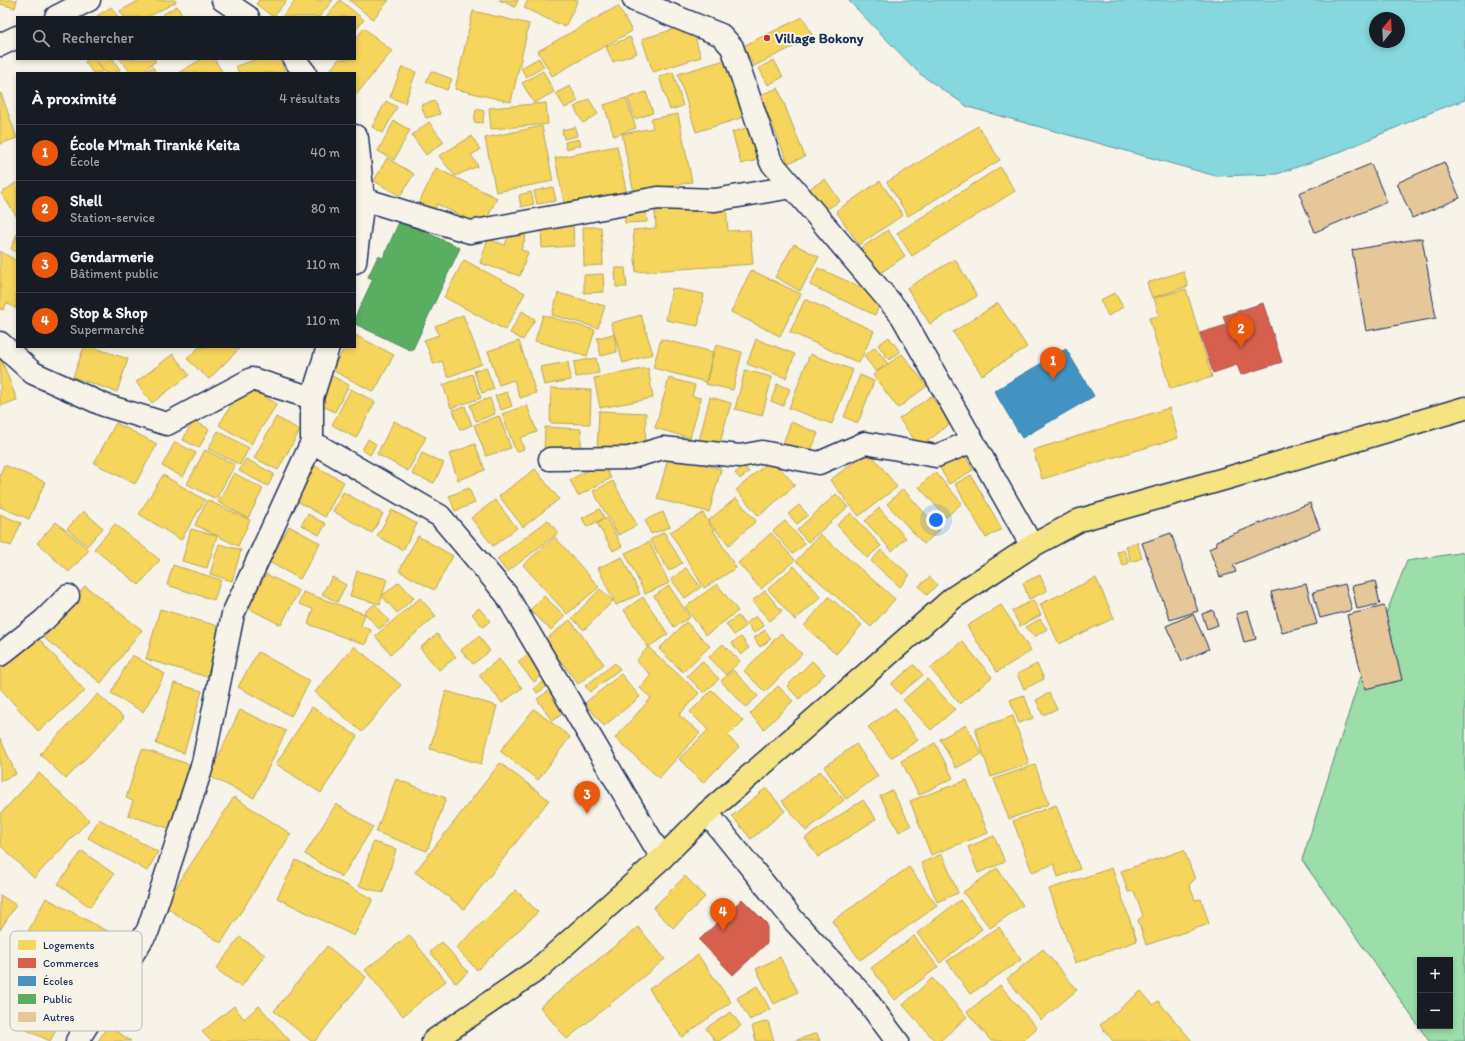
<!DOCTYPE html>
<html lang="fr">
<meta charset="utf-8">
<style>
:root{--surface:#171b24;--page:#20242c;--text:#f1f3f6;--muted:#9ea1a6;--line:#363941;--accent:#ea580c}
body{margin:0;font-family:Itim,sans-serif;background:var(--page);color:var(--text)}
.controls{position:absolute;right:12px;bottom:12px;display:grid;overflow:hidden;border-radius:0px;box-shadow:0 2px 6px #0003}
.controls button{width:36px;height:36px;display:grid;place-items:center;padding:0;border:0;border-bottom:1px solid var(--line);background:var(--surface);color:var(--text);font:20px sans-serif}
.compass{position:absolute;left:1369px;top:12px;width:36px;height:36px;border-radius:50%;background:var(--surface);box-shadow:0 2px 6px #0003;rotate:18deg}
.you{position:absolute;left:936px;top:520px;width:14px;height:14px;margin:-10px;border:3px solid #fff;border-radius:50%;background:#1a73e8;box-shadow:0 0 0 6px #1a73e833}
.badge{display:grid;place-items:center;width:26px;height:26px;border-radius:50%;background:var(--accent);color:#fff;font-size:13px;font-weight:700}
.pin{position:absolute;translate:-50% -33px;filter:drop-shadow(0 1px 2px #0008)}
.pin::after{content:'';position:absolute;top:21px;width:14px;height:12px;background:inherit;clip-path:polygon(0 0,100% 0,50% 100%)}
.list{margin:0;padding:0;list-style:none}
h2{display:flex;justify-content:space-between;align-items:center;height:52px;margin:0;padding:0 16px;font-size:17px}
h2 small{font-size:13px;font-weight:400;color:var(--muted)}
.list li{display:grid;grid-template-columns:26px 1fr auto;gap:12px;align-items:center;box-sizing:border-box;height:56px;padding:0 16px;border-top:1px solid var(--line)}
.list b{display:block;font-size:15px;white-space:nowrap}
.list p{margin:0;font-size:13px;white-space:nowrap;color:var(--muted)}
.list em{font-size:13px;font-style:normal;color:var(--muted)}
.icon{flex:none;width:22px;height:22px;fill:none;stroke:currentColor;stroke-width:2;stroke-linecap:round;stroke-linejoin:round}
.map{position:relative;flex:none;width:1465px;height:1041px;overflow:hidden}
.search{position:absolute;background:var(--surface);box-shadow:0 2px 6px #0003;left:16px;top:16px;width:340px;height:44px;display:flex;align-items:center;gap:10px;box-sizing:border-box;padding:0 14px;border-radius:0px;color:var(--muted);font-size:15px}
.panel{position:absolute;background:var(--surface);box-shadow:0 2px 6px #0003;left:16px;top:72px;width:340px;height:276px;border-radius:0px}
.map>svg:first-child{display:block}
.green{fill:#9bdea9;stroke:#5b8684;fill-rule:evenodd}
.water{fill:#86d7de;stroke:#5b94ab;fill-rule:evenodd}
.homes{fill:#f6d55c;stroke:#b4a35d}
.shops{fill:#d6604d;stroke:#9e5152}
.schools{fill:#4393c3;stroke:#3775a5}
.public{fill:#5aae61;stroke:#478860}
.building{fill:#e6c799;stroke:#1b2f5e}
.lines{fill:none;stroke-linecap:round;stroke-linejoin:round}
.minor-casing{stroke:#1b2f5e;stroke-width:25}
.major-casing{stroke:#1b2f5e;stroke-width:25}
.minor{stroke:#f7f3e8;stroke-width:22}
.major{stroke:#f6e381;stroke-width:22}
.poi-dot{fill:#c8321e;stroke:#f7f3e8;stroke-width:1.5}
.labels{text-anchor:middle;stroke-width:4;stroke-linejoin:round;paint-order:stroke}
.poi-label{font-size:14px;font-weight:bold;fill:#1b2f5e;stroke:#f7f3e8;text-anchor:start}
.key{fill:#f7f3e8;stroke:#b5b8bf;stroke-width:1}
.key-label{font-size:11px;fill:#1b2f5e}
</style>
<div class="map">
<svg width="1465" height="1041" viewBox="0 0 1465 1041">
<rect width="100%" height="100%" fill="#f7f3e8"/>
<filter id="ink" filterUnits="userSpaceOnUse"><feTurbulence type="fractalNoise" baseFrequency=".025" numOctaves="2"/><feDisplacementMap in="SourceGraphic" scale="8" xChannelSelector="R" yChannelSelector="G"/><feConvolveMatrix kernelMatrix="1 2 1 2 8 2 1 2 1" color-interpolation-filters="sRGB"/></filter>
<g filter="url(#ink)">
<!-- green -->
<path class="green" d="M 1465,552 L 1465,1041 L 1429,1041 L 1302,860 L 1357,687 L 1407,561 ZM 1420,960 L 1450,960 L 1450,1026 L 1420,1026 Z"/>
<!-- water -->
<path class="water" d="M 848,0 L 1465,0 L 1465,100 L 1439,109 L 1335,154 L 1277,174 L 1216,176 L 968,107 L 920,74 ZM 1375,18 L 1399,18 L 1399,42 L 1375,42 Z"/>
<!-- homes -->
<g class="homes">
<polygon points="0,0 17,0 15,8 0,4"/>
<polygon points="140,0 175,0 176,2 148,17 124,17 120,11"/>
<polygon points="259,0 287,0 273,17 256,4"/>
<polygon points="296,0 333,0 319,17 282,17"/>
<polygon points="340,0 364,20 355,31 355,17 326,17"/>
<polygon points="349,0 389,0 373,19"/>
<polygon points="499,0 518,0 515,7"/>
<polygon points="528,0 578,0 565,27 524,8"/>
<polygon points="177,6 183,17 163,17 162,15"/>
<polygon points="618,6 632,31 552,76 538,51"/>
<polygon points="111,7 118,17 98,17 97,16"/>
<polygon points="473,11 529,24 511,102 455,89"/>
<polygon points="803,17 813,37 754,66 743,46"/>
<polygon points="691,24 701,57 653,72 642,39"/>
<polygon points="364,28 392,51 355,96 355,73 328,73 339,59 355,59 355,40"/>
<polygon points="630,37 637,53 613,62 606,47"/>
<polygon points="539,58 544,67 526,77 521,68"/>
<polygon points="89,59 94,59 103,71 99,73 93,73 85,62"/>
<polygon points="100,59 113,59 120,70 115,73 105,73 97,61"/>
<polygon points="120,59 154,59 156,61 141,73 131,73"/>
<polygon points="202,59 214,59 223,73 178,73"/>
<polygon points="258,59 280,59 285,73 239,73 236,66"/>
<polygon points="725,60 744,117 696,132 678,74"/>
<polygon points="774,60 783,77 768,85 759,68"/>
<polygon points="153,67 156,73 143,73"/>
<polygon points="402,67 416,72 405,103 390,97"/>
<polygon points="431,71 452,79 447,90 426,82"/>
<polygon points="543,71 554,92 534,103 522,83"/>
<polygon points="673,72 683,106 670,110 659,77"/>
<polygon points="570,86 578,101 565,108 556,93"/>
<polygon points="778,88 805,157 788,163 760,95"/>
<polygon points="646,92 653,113 635,119 628,98"/>
<polygon points="1,93 17,138 0,144 0,94"/>
<polygon points="626,98 636,128 614,136 604,105"/>
<polygon points="589,99 598,114 583,123 574,107"/>
<polygon points="386,101 397,107 383,133 372,127"/>
<polygon points="435,101 440,114 426,118 421,105"/>
<polygon points="546,103 548,124 491,129 489,108"/>
<polygon points="476,109 484,111 483,123 474,122"/>
<polygon points="678,114 692,182 634,193 622,134 653,128 651,119"/>
<polygon points="394,121 410,130 394,160 378,151"/>
<polygon points="429,122 444,142 426,155 412,135"/>
<polygon points="542,126 553,181 496,192 485,138"/>
<polygon points="754,126 762,159 741,164 732,132"/>
<polygon points="978,126 1000,160 908,216 887,182"/>
<polygon points="575,127 577,136 564,139 562,130"/>
<polygon points="472,136 480,150 471,155 478,166 455,176 439,156"/>
<polygon points="579,139 581,145 566,149 565,142"/>
<polygon points="617,146 627,195 565,207 555,158"/>
<polygon points="387,158 414,174 400,196 374,181"/>
<polygon points="1000,167 1015,191 912,256 897,233"/>
<polygon points="436,168 497,198 483,227 437,204 432,214 417,207"/>
<polygon points="825,179 840,201 821,213 806,191"/>
<polygon points="880,181 903,215 859,245 836,211"/>
<polygon points="17,182 17,217 1,193"/>
<polygon points="553,187 556,201 537,204 534,191"/>
<polygon points="531,192 534,204 521,207 519,195"/>
<polygon points="646,204 647,222 625,223 624,205"/>
<polygon points="726,206 728,231 750,230 753,264 636,272 633,230 656,228 655,211"/>
<polygon points="573,225 574,246 542,248 541,226"/>
<polygon points="583,227 601,227 603,265 584,266"/>
<polygon points="888,230 905,256 879,274 861,248"/>
<polygon points="510,231 526,236 521,250 528,252 520,276 480,263 488,239 505,245"/>
<polygon points="17,234 17,252 11,249"/>
<polygon points="794,244 819,257 800,291 775,277"/>
<polygon points="0,251 17,261 16,309 7,303 3,310 0,309"/>
<polygon points="955,259 977,296 930,324 907,288"/>
<polygon points="464,260 525,293 505,330 444,297"/>
<polygon points="615,268 625,268 627,287 616,287"/>
<polygon points="818,268 883,297 875,315 810,285"/>
<polygon points="751,270 801,294 780,336 731,312"/>
<polygon points="1183,271 1188,286 1152,298 1147,283"/>
<polygon points="603,274 604,292 584,293 584,275"/>
<polygon points="672,288 704,294 698,326 666,320"/>
<polygon points="1186,289 1212,377 1170,389 1149,318 1159,316 1154,298"/>
<polygon points="558,293 605,306 598,328 552,315"/>
<polygon points="1115,293 1123,307 1108,316 1100,300"/>
<polygon points="805,299 874,331 859,363 790,332"/>
<polygon points="998,303 1027,347 982,375 953,332"/>
<polygon points="522,311 535,319 523,340 510,333"/>
<polygon points="463,315 482,364 448,377 442,361 434,364 424,340 439,335 435,326"/>
<polygon points="543,315 595,330 587,356 535,341"/>
<polygon points="641,315 653,354 623,363 611,323"/>
<polygon points="614,334 617,352 601,356 597,338"/>
<polygon points="355,335 394,355 374,392 332,370 345,347 355,347"/>
<polygon points="889,337 900,352 889,360 878,345"/>
<polygon points="661,339 713,352 706,382 653,368"/>
<polygon points="756,339 795,354 786,378 747,364"/>
<polygon points="519,341 536,393 520,398 514,380 499,385 488,351"/>
<polygon points="716,345 742,352 733,390 706,384"/>
<polygon points="84,347 92,347 128,359 117,392 73,377"/>
<polygon points="199,347 241,347 209,379 187,359"/>
<polygon points="875,347 888,364 876,372 864,356"/>
<polygon points="173,354 189,375 152,403 136,382"/>
<polygon points="810,354 853,370 832,424 789,408"/>
<polygon points="902,354 927,386 898,408 873,375"/>
<polygon points="0,356 17,400 0,406"/>
<polygon points="596,358 599,373 576,377 574,362"/>
<polygon points="568,362 571,380 544,385 540,367"/>
<polygon points="486,367 494,389 482,393 474,371"/>
<polygon points="648,368 653,398 600,408 594,378"/>
<polygon points="745,370 772,377 762,416 735,409"/>
<polygon points="472,374 481,398 451,408 443,385"/>
<polygon points="860,375 874,381 858,423 844,417"/>
<polygon points="332,376 349,385 335,412 317,403"/>
<polygon points="669,378 695,385 692,396 701,398 690,438 655,428"/>
<polygon points="244,384 277,404 251,444 219,425"/>
<polygon points="777,384 790,389 783,406 771,401"/>
<polygon points="551,388 591,390 590,424 550,423"/>
<polygon points="351,389 375,402 356,438 332,425"/>
<polygon points="507,392 512,406 501,410 495,396"/>
<polygon points="931,396 951,423 920,447 899,419"/>
<polygon points="710,397 731,403 719,446 699,441"/>
<polygon points="490,398 495,414 476,421 470,405"/>
<polygon points="527,405 537,432 520,438 524,449 516,452 502,414"/>
<polygon points="465,406 472,425 460,430 453,410"/>
<polygon points="1169,408 1178,438 1042,479 1033,450"/>
<polygon points="599,411 646,413 645,453 597,451"/>
<polygon points="499,416 511,448 486,456 474,425"/>
<polygon points="276,417 300,430 278,470 254,458"/>
<polygon points="193,420 209,429 199,448 183,440"/>
<polygon points="394,421 426,437 408,471 377,454"/>
<polygon points="791,422 818,433 808,459 781,449"/>
<polygon points="116,423 157,444 135,484 94,463"/>
<polygon points="545,427 581,429 581,454 544,452"/>
<polygon points="218,431 249,448 240,465 208,449"/>
<polygon points="368,439 376,444 370,455 362,450"/>
<polygon points="175,442 196,453 183,477 162,466"/>
<polygon points="475,444 485,470 458,480 449,454"/>
<polygon points="205,450 235,465 216,499 187,484"/>
<polygon points="869,451 897,487 859,516 830,480"/>
<polygon points="422,453 444,463 434,483 412,474"/>
<polygon points="964,454 973,470 949,484 940,468"/>
<polygon points="669,455 721,469 709,512 657,499"/>
<polygon points="246,459 274,474 268,486 239,471"/>
<polygon points="772,459 795,485 759,516 736,490"/>
<polygon points="602,462 611,478 578,496 570,480"/>
<polygon points="4,465 45,482 29,519 0,507 0,475"/>
<polygon points="315,466 344,482 325,517 297,501"/>
<polygon points="744,466 749,472 740,479 735,473"/>
<polygon points="535,469 559,499 523,527 499,496"/>
<polygon points="935,472 962,503 946,517 919,487"/>
<polygon points="234,473 263,489 248,518 218,502"/>
<polygon points="163,475 205,500 181,540 139,514"/>
<polygon points="971,475 1002,529 986,538 955,484"/>
<polygon points="613,481 637,525 618,535 593,491"/>
<polygon points="469,488 475,503 455,511 449,496"/>
<polygon points="903,489 940,530 924,544 887,504"/>
<polygon points="343,492 383,514 372,533 333,511"/>
<polygon points="836,494 848,507 808,542 797,530"/>
<polygon points="736,498 756,521 729,545 708,521"/>
<polygon points="207,500 250,520 238,546 195,525"/>
<polygon points="495,500 517,528 493,546 471,518"/>
<polygon points="799,505 808,515 797,524 788,514"/>
<polygon points="879,508 906,538 892,551 865,521"/>
<polygon points="600,509 604,518 587,527 582,518"/>
<polygon points="392,510 417,524 403,550 377,536"/>
<polygon points="83,511 103,528 87,546 67,529"/>
<polygon points="663,512 670,527 651,534 645,520"/>
<polygon points="703,513 736,568 704,588 670,532"/>
<polygon points="851,513 881,546 867,558 837,525"/>
<polygon points="0,514 21,523 11,546 0,542"/>
<polygon points="308,514 326,524 319,535 301,525"/>
<polygon points="606,518 622,546 613,551 597,523"/>
<polygon points="548,520 558,533 507,572 497,559"/>
<polygon points="785,521 805,544 793,554 773,531"/>
<polygon points="56,522 89,550 69,572 37,543"/>
<polygon points="115,524 160,560 139,585 94,549"/>
<polygon points="289,526 320,543 300,579 269,562"/>
<polygon points="191,529 217,536 207,568 182,561"/>
<polygon points="664,532 682,563 669,571 650,540"/>
<polygon points="771,533 795,560 761,589 738,563"/>
<polygon points="820,534 895,599 871,627 796,561"/>
<polygon points="418,536 453,556 434,590 399,571"/>
<polygon points="555,537 599,587 567,614 523,565"/>
<polygon points="649,542 669,583 645,594 625,553"/>
<polygon points="1137,542 1142,558 1131,562 1126,546"/>
<polygon points="219,544 241,550 232,581 210,574"/>
<polygon points="881,550 910,575 900,587 871,561"/>
<polygon points="1124,550 1129,563 1123,566 1117,552"/>
<polygon points="622,557 640,594 616,605 598,568"/>
<polygon points="173,565 221,580 214,600 167,585"/>
<polygon points="794,566 821,597 795,620 768,589"/>
<polygon points="686,568 701,587 685,598 671,579"/>
<polygon points="357,571 387,579 380,604 350,596"/>
<polygon points="266,574 299,591 281,625 248,608"/>
<polygon points="1040,575 1047,591 1029,599 1023,583"/>
<polygon points="332,577 346,585 337,602 322,594"/>
<polygon points="930,577 937,585 927,595 919,586"/>
<polygon points="1096,578 1114,618 1059,644 1040,604"/>
<polygon points="399,582 414,598 397,613 382,596"/>
<polygon points="717,584 738,611 706,635 685,607"/>
<polygon points="85,586 142,630 101,683 44,638"/>
<polygon points="669,586 690,617 674,627 654,596"/>
<polygon points="600,589 613,601 584,630 572,618"/>
<polygon points="765,591 782,611 770,621 752,601"/>
<polygon points="303,592 365,614 361,626 371,630 365,645 308,624 313,609 299,604"/>
<polygon points="544,596 565,616 551,630 530,610"/>
<polygon points="643,597 668,634 648,647 624,610"/>
<polygon points="829,597 862,625 836,654 804,626"/>
<polygon points="420,598 436,616 391,654 375,636"/>
<polygon points="1033,600 1041,615 1020,626 1012,611"/>
<polygon points="375,604 389,621 379,629 364,612"/>
<polygon points="1001,605 1031,651 997,672 967,626"/>
<polygon points="479,608 490,621 483,627 472,614"/>
<polygon points="160,609 221,627 207,677 146,659"/>
<polygon points="738,616 746,626 734,635 726,624"/>
<polygon points="756,616 764,626 754,633 746,623"/>
<polygon points="1040,619 1047,629 1034,637 1026,627"/>
<polygon points="570,620 604,664 578,684 545,640"/>
<polygon points="686,622 710,646 683,672 659,649"/>
<polygon points="765,630 771,639 760,647 754,638"/>
<polygon points="781,633 802,654 765,692 744,671"/>
<polygon points="35,634 85,691 38,731 0,688 0,665"/>
<polygon points="437,634 456,657 439,670 420,648"/>
<polygon points="479,636 490,651 473,664 461,650"/>
<polygon points="741,637 749,648 741,655 732,643"/>
<polygon points="962,641 992,677 960,704 930,668"/>
<polygon points="723,644 740,661 726,675 709,657"/>
<polygon points="354,646 401,685 362,732 315,692"/>
<polygon points="648,647 699,693 679,715 700,733 659,778 615,738 651,698 640,688 651,675 636,661"/>
<polygon points="258,652 310,681 291,716 238,687"/>
<polygon points="528,654 544,674 534,682 518,662"/>
<polygon points="132,655 165,674 143,712 111,693"/>
<polygon points="499,659 522,688 502,703 479,675"/>
<polygon points="702,661 719,679 704,693 687,676"/>
<polygon points="812,661 825,674 799,699 787,686"/>
<polygon points="615,663 620,669 590,692 585,686"/>
<polygon points="1037,664 1044,679 1024,689 1017,674"/>
<polygon points="914,665 923,675 900,694 891,684"/>
<polygon points="733,670 758,696 746,707 721,681"/>
<polygon points="621,674 640,697 604,726 585,703"/>
<polygon points="927,679 955,709 931,730 903,700"/>
<polygon points="546,680 549,685 537,693 534,688"/>
<polygon points="174,683 202,691 184,753 156,744"/>
<polygon points="778,686 793,701 764,729 750,714"/>
<polygon points="550,690 565,712 552,721 537,699"/>
<polygon points="712,690 743,721 728,736 739,747 703,783 679,759 708,730 690,712"/>
<polygon points="446,691 497,706 481,764 430,749"/>
<polygon points="1049,693 1057,709 1043,715 1036,700"/>
<polygon points="98,694 124,718 66,779 40,754"/>
<polygon points="1024,695 1033,718 1019,723 1010,700"/>
<polygon points="312,707 357,736 321,793 276,764"/>
<polygon points="895,708 918,740 891,758 868,727"/>
<polygon points="534,709 570,737 538,780 500,751"/>
<polygon points="240,710 286,731 254,798 209,776"/>
<polygon points="1013,716 1029,764 991,777 975,729"/>
<polygon points="966,725 982,754 956,768 940,739"/>
<polygon points="0,738 16,774 0,781"/>
<polygon points="935,743 953,778 919,795 901,761"/>
<polygon points="856,744 878,776 846,799 824,767"/>
<polygon points="142,749 195,766 174,830 128,815 133,801 126,798"/>
<polygon points="500,763 549,800 464,909 415,872"/>
<polygon points="1035,765 1049,804 1009,819 994,779"/>
<polygon points="820,771 844,800 806,831 782,801"/>
<polygon points="39,773 89,820 34,878 0,845 0,814"/>
<polygon points="396,779 446,798 427,851 376,832"/>
<polygon points="967,780 988,833 931,855 910,801"/>
<polygon points="766,788 785,811 751,839 732,816"/>
<polygon points="892,790 911,826 899,832 880,796"/>
<polygon points="234,797 291,834 221,943 164,906"/>
<polygon points="863,800 876,819 818,857 805,838"/>
<polygon points="336,804 373,827 342,877 305,854"/>
<polygon points="1056,805 1080,869 1058,877 1054,864 1032,872 1013,821"/>
<polygon points="99,819 158,852 147,871 88,838"/>
<polygon points="994,836 1005,862 978,873 968,847"/>
<polygon points="373,842 396,849 383,893 359,886"/>
<polygon points="1184,850 1195,879 1189,885 1195,900 1201,899 1209,924 1146,945 1138,920 1143,916 1134,891 1128,892 1121,871"/>
<polygon points="82,851 114,874 90,907 58,884"/>
<polygon points="942,854 958,893 937,902 921,863"/>
<polygon points="296,860 373,899 354,936 277,898"/>
<polygon points="909,867 937,906 860,960 832,921"/>
<polygon points="997,868 1023,905 990,928 963,892"/>
<polygon points="1112,868 1137,941 1075,963 1049,889"/>
<polygon points="685,876 705,897 673,928 653,908"/>
<polygon points="516,890 538,912 477,970 456,948"/>
<polygon points="0,895 16,905 0,930"/>
<polygon points="46,898 109,932 79,988 16,954"/>
<polygon points="960,900 982,929 940,963 917,933"/>
<polygon points="638,927 665,959 567,1039 540,1007"/>
<polygon points="999,927 1021,960 970,994 947,961"/>
<polygon points="409,935 446,981 403,1016 365,970"/>
<polygon points="914,936 938,967 895,1000 871,968"/>
<polygon points="240,937 265,955 241,987 216,969"/>
<polygon points="442,942 468,972 456,983 430,952"/>
<polygon points="327,946 366,977 315,1041 311,1041 274,1011"/>
<polygon points="1043,949 1077,990 1041,1020 1007,979"/>
<polygon points="698,955 731,1002 682,1037 649,989"/>
<polygon points="780,957 798,992 774,1004 756,969"/>
<polygon points="932,978 967,1017 940,1041 935,1041 903,1005"/>
<polygon points="1000,985 1037,1028 1022,1041 991,1041 967,1012"/>
<polygon points="757,986 770,1009 750,1020 737,998"/>
<polygon points="1141,991 1153,1005 1158,1001 1192,1041 1113,1041 1100,1025"/>
<polygon points="37,995 66,1010 50,1041 20,1027"/>
<polygon points="234,1006 244,1019 259,1006 290,1041 211,1041 202,1032"/>
<polygon points="731,1012 741,1026 719,1041 715,1041 706,1028"/>
<polygon points="768,1021 774,1041 756,1041 752,1026"/>
<polygon points="108,1026 131,1041 98,1041"/>
<polygon points="817,1033 820,1041 794,1041"/>
</g>
<!-- shops -->
<g class="shops">
<polygon points="1263,303 1282,362 1241,375 1237,365 1213,373 1200,333 1226,325 1223,316"/>
<polygon points="742,899 767,924 767,943 733,975 699,940"/>
</g>
<!-- schools -->
<polygon class="schools" points="1066,349 1094,396 1022,438 994,391"/>
<!-- public -->
<polygon class="public" points="400,220 460,248 412,351 355,324 355,317 373,279 368,277 378,256 383,258"/>
<!-- building -->
<g class="building">
<polygon points="1444,162 1460,198 1412,218 1397,183"/>
<polygon points="1371,164 1387,202 1315,232 1299,193"/>
<polygon points="1422,238 1436,318 1366,331 1352,250"/>
<polygon points="1310,503 1320,529 1233,565 1236,572 1220,577 1209,549 1217,545 1216,541"/>
<polygon points="1171,533 1198,611 1170,620 1142,543"/>
<polygon points="1375,581 1380,604 1357,609 1352,586"/>
<polygon points="1306,584 1317,624 1282,633 1271,592"/>
<polygon points="1345,584 1352,610 1320,618 1313,592"/>
<polygon points="1384,606 1402,680 1365,689 1347,615"/>
<polygon points="1213,610 1218,625 1207,629 1202,614"/>
<polygon points="1248,611 1256,639 1244,642 1236,614"/>
<polygon points="1193,614 1209,649 1182,661 1166,626"/>
</g>
<g class="lines">
<defs>
<g id="minor">
<polyline points="223,0 248,17"/>
<polyline points="634,0 721,35 732,47 771,162 902,316 1032,546"/>
<polyline points="56,17 89,0"/>
<polyline points="0,45 17,37"/>
<polyline points="294,59 305,73"/>
<polyline points="355,136 357,138 363,199 355,262"/>
<polyline points="363,199 470,232 658,198 715,200 792,187"/>
<polyline points="0,343 33,373 104,405 167,424 252,379 312,398"/>
<polyline points="312,442 440,516 506,594 662,858"/>
<polyline points="550,459 629,458 663,448 740,456 762,452 819,463 865,443 936,456 973,441"/>
<polyline points="0,655 44,620 68,596"/>
<polyline points="707,813 795,922 865,998 897,1041"/>
<polyline points="77,1041 148,930 203,763 233,614 312,442 312,398 328,347"/>
</g>
<polyline id="major" points="433,1041 537,970 662,858 707,813 953,598 1032,546 1080,520 1231,477 1465,408"/>
</defs>
<!-- minor casing -->
<use href="#minor" class="minor-casing"/>
<!-- major casing -->
<use href="#major" class="major-casing"/>
<!-- minor -->
<use href="#minor" class="minor"/>
<!-- major -->
<use href="#major" class="major"/>
</g>
</g>
<!-- markers -->
<circle class="poi-dot" cx="767" cy="38" r="4"/>
<g class="labels">
<!-- poi labels -->
<g class="poi-label">
<text x="775" y="43">Village Bokony</text>
</g>
</g>
<!-- legend -->
<rect x="10" y="931" width="132" height="100" rx="6" class="key"/>
<rect x="18" y="940" width="18" height="10" fill="#f6d55c"/>
<rect x="18" y="958" width="18" height="10" fill="#d6604d"/>
<rect x="18" y="976" width="18" height="10" fill="#4393c3"/>
<rect x="18" y="994" width="18" height="10" fill="#5aae61"/>
<rect x="18" y="1012" width="18" height="10" fill="#e6c799"/>
<g class="key-label">
<text x="43" y="949">Logements</text>
<text x="43" y="967">Commerces</text>
<text x="43" y="985">Écoles</text>
<text x="43" y="1003">Public</text>
<text x="43" y="1021">Autres</text>
</g>
</svg>
<div class="controls">
<button>+</button>
<button>−</button>
</div>
<svg class="compass" viewBox="-18 -18 36 36"><path d="M0-13l5 13h-10z" fill="#e53935"/><path d="M0 13l5-13h-10z" fill="#9ea1a6"/></svg>
<div class="you"></div>
<div class="pin badge" style="left:1053px;top:380px">1</div>
<div class="pin badge" style="left:1241px;top:348px">2</div>
<div class="pin badge" style="left:587px;top:814px">3</div>
<div class="pin badge" style="left:723px;top:931px">4</div>
<div class="search"><svg class="icon" aria-label="search" viewBox="0 0 24 24"><circle cx="10" cy="10" r="6"/><path d="M15 15l6 6"/></svg>Rechercher</div>
<section class="panel">
<h2>À proximité<small>4 résultats</small></h2>
<ul class="list">
<li><span class="badge">1</span><div><b>École M'mah Tiranké Keita</b><p>École</p></div><em>40 m</em></li>
<li><span class="badge">2</span><div><b>Shell</b><p>Station-service</p></div><em>80 m</em></li>
<li><span class="badge">3</span><div><b>Gendarmerie</b><p>Bâtiment public</p></div><em>110 m</em></li>
<li><span class="badge">4</span><div><b>Stop &amp; Shop</b><p>Supermarché</p></div><em>110 m</em></li>
</ul>
</section>
</div>
